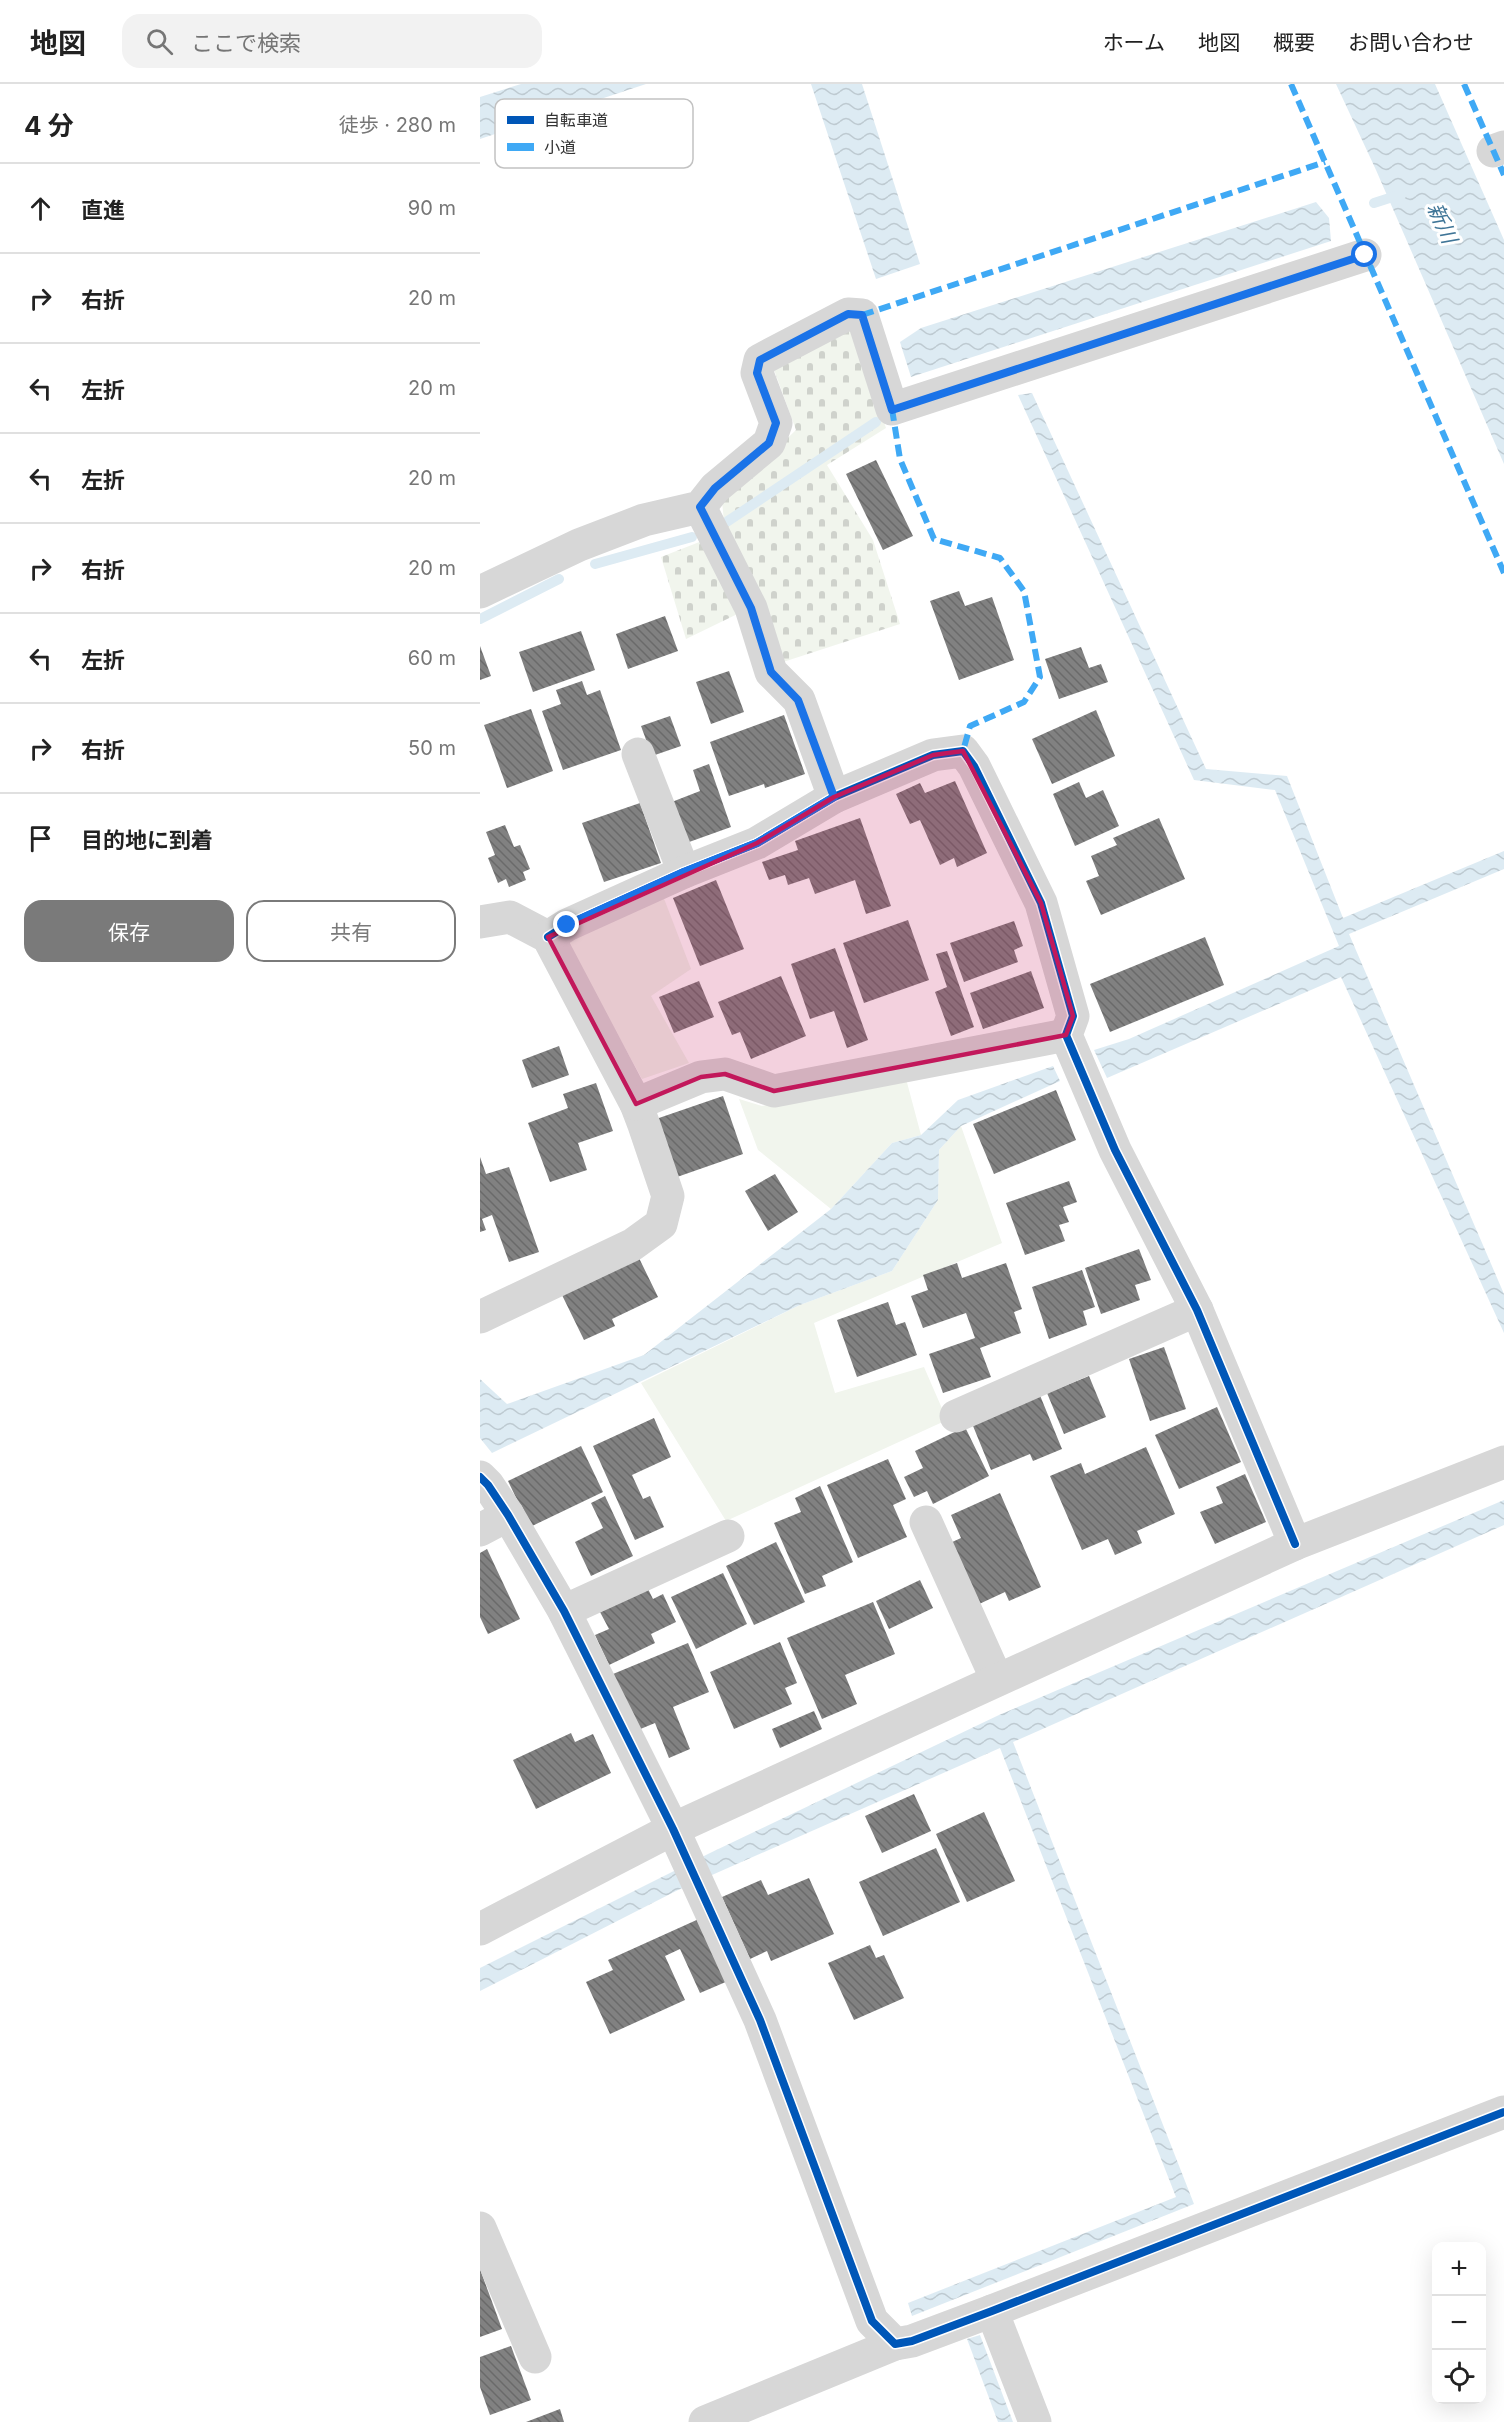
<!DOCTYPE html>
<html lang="ja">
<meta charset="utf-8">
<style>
:root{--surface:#fff;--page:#f2f2f2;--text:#222;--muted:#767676;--line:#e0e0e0;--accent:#7a7a7a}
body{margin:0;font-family:Inter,"Noto Sans JP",sans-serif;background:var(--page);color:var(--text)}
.controls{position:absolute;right:18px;bottom:18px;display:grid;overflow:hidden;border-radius:12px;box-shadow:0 6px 24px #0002}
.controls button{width:54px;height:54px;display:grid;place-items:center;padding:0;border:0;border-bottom:2px solid var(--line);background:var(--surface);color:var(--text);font:30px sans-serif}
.stop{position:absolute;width:18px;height:18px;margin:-14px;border:4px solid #1a73e8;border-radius:50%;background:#fff}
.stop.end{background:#1a73e8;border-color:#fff;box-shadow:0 2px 6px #0008}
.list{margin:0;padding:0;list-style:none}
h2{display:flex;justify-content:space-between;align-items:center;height:78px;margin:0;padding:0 24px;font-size:26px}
h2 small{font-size:20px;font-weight:400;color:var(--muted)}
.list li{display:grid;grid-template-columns:39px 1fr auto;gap:18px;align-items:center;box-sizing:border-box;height:90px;padding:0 24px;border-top:2px solid var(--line)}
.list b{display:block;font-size:22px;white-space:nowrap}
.list em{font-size:20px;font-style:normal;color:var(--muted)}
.actions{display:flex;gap:12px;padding:18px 24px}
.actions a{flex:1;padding:14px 0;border:2px solid var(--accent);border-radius:18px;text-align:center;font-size:21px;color:var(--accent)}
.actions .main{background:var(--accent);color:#fff}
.icon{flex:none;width:33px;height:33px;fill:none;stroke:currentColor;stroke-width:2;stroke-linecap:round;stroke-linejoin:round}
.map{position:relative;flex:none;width:1024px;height:2338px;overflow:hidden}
header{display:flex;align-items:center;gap:36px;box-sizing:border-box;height:84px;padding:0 30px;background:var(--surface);border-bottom:2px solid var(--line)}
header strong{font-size:28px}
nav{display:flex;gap:33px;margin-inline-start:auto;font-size:21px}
.search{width:420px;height:54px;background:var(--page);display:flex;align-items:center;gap:15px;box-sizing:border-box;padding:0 21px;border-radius:18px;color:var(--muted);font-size:22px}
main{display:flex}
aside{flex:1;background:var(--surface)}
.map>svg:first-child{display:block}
.green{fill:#f1f5ed}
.cemetery{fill:url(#cemetery-stones)}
.water{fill:url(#water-waves)}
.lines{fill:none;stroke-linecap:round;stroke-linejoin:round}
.stream{stroke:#ddebf3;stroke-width:10}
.building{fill:url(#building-back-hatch)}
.minor{stroke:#d7d7d7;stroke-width:33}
.quiet{stroke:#3fa9f5;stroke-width:6;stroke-dasharray:12 6;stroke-linecap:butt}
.cycleway-casing{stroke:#fff;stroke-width:11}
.cycleway{stroke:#0057b8;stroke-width:8}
.route{stroke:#1a73e8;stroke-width:8}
.marked{fill:#c2185b;fill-opacity:0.2;stroke:#c2185b;stroke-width:4.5;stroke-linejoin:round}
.labels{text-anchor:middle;stroke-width:6;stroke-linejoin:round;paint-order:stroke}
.water-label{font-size:21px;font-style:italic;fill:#3f7597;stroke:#fff}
.key{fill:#fff;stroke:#c2c2c2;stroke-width:1.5}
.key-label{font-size:16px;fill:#333}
</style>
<header>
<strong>地図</strong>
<div class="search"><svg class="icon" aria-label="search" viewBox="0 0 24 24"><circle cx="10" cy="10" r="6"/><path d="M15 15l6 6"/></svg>ここで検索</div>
<nav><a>ホーム</a><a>地図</a><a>概要</a><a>お問い合わせ</a></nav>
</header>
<main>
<aside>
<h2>4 分<small>徒歩 · 280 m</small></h2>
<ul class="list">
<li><svg class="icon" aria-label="ahead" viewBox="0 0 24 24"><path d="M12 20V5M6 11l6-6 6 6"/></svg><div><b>直進</b></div><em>90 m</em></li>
<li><svg class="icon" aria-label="right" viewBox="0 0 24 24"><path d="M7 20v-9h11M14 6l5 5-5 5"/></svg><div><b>右折</b></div><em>20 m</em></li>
<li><svg class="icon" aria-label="left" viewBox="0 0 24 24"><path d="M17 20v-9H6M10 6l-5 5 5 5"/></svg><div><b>左折</b></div><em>20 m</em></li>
<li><svg class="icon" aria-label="left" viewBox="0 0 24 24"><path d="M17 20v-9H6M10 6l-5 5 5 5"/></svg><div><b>左折</b></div><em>20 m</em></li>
<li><svg class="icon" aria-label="right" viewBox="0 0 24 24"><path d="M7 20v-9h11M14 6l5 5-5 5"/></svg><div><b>右折</b></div><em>20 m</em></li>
<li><svg class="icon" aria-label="left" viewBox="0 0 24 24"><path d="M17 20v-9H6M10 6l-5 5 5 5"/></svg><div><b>左折</b></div><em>60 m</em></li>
<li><svg class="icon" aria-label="right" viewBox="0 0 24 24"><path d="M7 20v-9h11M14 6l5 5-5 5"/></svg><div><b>右折</b></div><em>50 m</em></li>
<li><svg class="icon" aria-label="arrive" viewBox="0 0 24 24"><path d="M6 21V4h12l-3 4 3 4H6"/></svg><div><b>目的地に到着</b></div></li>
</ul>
<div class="actions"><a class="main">保存</a><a>共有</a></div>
</aside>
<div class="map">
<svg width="1024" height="2338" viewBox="0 0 1024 2338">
<defs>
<pattern id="cemetery-stones" width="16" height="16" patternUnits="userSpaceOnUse" patternTransform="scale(1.5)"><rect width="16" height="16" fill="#f1f5ed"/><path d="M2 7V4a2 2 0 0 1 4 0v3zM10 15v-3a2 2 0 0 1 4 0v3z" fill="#cfd2cc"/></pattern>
<pattern id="water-waves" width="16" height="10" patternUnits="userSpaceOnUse" patternTransform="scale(1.5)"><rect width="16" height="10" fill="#ddebf3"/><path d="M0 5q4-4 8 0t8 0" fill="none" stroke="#becad1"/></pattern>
<pattern id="building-back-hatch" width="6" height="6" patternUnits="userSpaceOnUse" patternTransform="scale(1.5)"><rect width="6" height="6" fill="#818181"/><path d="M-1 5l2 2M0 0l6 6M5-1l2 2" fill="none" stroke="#6a6a6a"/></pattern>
</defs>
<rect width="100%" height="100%" fill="#fff"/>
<!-- green -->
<g class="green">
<polygon points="183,812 211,885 171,912 209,979 162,995 87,858"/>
<polygon points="425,991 441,1051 412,1059 351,1125 278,1066 259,1015 282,1022"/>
<polygon points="481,1042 522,1159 334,1239 355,1309 444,1283 467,1336 246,1437 161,1299 320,1221 412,1187 458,1116 459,1066"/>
</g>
<!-- cemetery -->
<polygon class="cemetery" points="372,244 406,344 347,381 393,456 420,540 297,580 278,520 206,555 181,473 245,448 242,417 316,346 293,283"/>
<!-- water -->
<g class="water">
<polygon points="41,0 166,0 0,55 0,13"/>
<polygon points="331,0 382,0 440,180 396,195"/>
<polygon points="856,0 955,0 1024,156 1024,380 896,86"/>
<polygon points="836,118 849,134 851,157 431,293 420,258 441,244"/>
<polygon points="552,309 726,685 807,692 863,834 1024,767 1024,785 869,850 1024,1210 1024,1249 861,893 627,994 614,966 649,955 859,862 795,706 714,696 538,311"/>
<polygon points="573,982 580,997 481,1042 459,1066 458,1116 412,1187 320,1221 12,1369 0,1354 0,1295 27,1320 164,1271 351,1125 412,1059 441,1051 478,1016"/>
<polygon points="1024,1416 1024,1441 533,1658 714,2120 432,2232 428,2219 696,2113 520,1664 198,1806 0,1907 0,1884 230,1769 519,1631"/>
<polygon points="500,2251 533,2338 518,2338 487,2255"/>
</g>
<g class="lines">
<!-- stream -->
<g class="stream">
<polyline points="894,119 922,110"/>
<polyline points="248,437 396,338"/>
<polyline points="115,480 212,453"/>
<polyline points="0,535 79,495"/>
</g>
</g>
<!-- building -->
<g class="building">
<polygon points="396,376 433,452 403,466 366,390"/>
<polygon points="479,507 485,522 512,513 534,576 479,596 450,517"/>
<polygon points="185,532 198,567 148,585 136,550"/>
<polygon points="101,547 115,586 53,608 39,568"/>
<polygon points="0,562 11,592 0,596"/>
<polygon points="601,563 609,584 621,580 628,598 579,615 565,575"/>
<polygon points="249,587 264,628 231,640 216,598"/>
<polygon points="102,597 107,611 120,606 141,666 83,686 62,627 81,620 76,606"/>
<polygon points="51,625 73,687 27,704 4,641"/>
<polygon points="616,626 635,672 572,700 552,655"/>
<polygon points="304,631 325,690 285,704 284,700 249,712 230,658"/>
<polygon points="190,632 201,662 172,672 161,642"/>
<polygon points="229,680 251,743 198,762 184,721 220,707 213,686"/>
<polygon points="475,697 507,769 477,783 474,774 460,781 440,736 430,740 416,710 440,699 445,709"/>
<polygon points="599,698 606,714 623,706 639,742 595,762 573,710"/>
<polygon points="160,719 181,779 124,798 102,739"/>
<polygon points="380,734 411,822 386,830 375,796 335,810 329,794 308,801 305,791 289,796 282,778 318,766 315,757"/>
<polygon points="679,734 705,795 621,831 606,797 619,792 611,772 637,761 633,754"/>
<polygon points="25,741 34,763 40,761 50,785 43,788 46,796 29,803 26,795 18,799 8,774 15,771 6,748"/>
<polygon points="236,796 264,865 220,882 193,814"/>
<polygon points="428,836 449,896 384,919 363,859"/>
<polygon points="534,837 543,862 534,866 538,878 484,898 470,859"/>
<polygon points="725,853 744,901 630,948 610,900"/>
<polygon points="355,864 388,956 367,964 354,927 330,935 311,880"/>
<polygon points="467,867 494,943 471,952 455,908 467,903 456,870"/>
<polygon points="551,887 564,924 503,945 490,909"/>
<polygon points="301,892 326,952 271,975 260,948 252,951 238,918"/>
<polygon points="219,897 234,933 194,949 179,913"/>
<polygon points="79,962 89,991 52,1004 42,976"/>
<polygon points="116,999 133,1047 98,1059 107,1086 70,1098 48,1039 88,1024 83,1010"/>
<polygon points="576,1006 596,1056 514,1090 493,1040"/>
<polygon points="243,1012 263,1070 197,1093 176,1035"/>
<polygon points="0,1073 6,1090 29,1083 59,1168 29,1178 12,1131 2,1135 6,1146 0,1148"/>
<polygon points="295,1090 318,1128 288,1147 265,1107"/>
<polygon points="589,1097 597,1118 583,1123 589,1138 579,1141 585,1157 545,1171 526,1119"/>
<polygon points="659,1165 671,1196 655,1201 660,1216 621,1230 605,1184"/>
<polygon points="159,1174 178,1213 132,1235 135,1242 104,1256 82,1211"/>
<polygon points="477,1179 482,1194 526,1179 542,1225 534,1228 541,1249 500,1264 511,1293 463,1309 449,1270 495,1254 486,1229 443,1244 431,1212 448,1206 443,1191"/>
<polygon points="602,1186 615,1223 603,1227 607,1241 569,1255 552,1203"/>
<polygon points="408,1218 416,1241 425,1238 437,1271 377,1293 357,1236"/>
<polygon points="684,1263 706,1325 670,1337 649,1275"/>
<polygon points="609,1292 626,1333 584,1350 567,1309"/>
<polygon points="559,1309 582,1365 553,1377 550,1370 511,1386 491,1337"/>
<polygon points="737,1323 761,1378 699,1405 675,1351"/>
<polygon points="174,1334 191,1373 152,1391 163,1415 170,1412 184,1443 155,1456 113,1362"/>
<polygon points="485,1343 509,1392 453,1420 447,1407 434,1413 424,1393 443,1384 435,1367"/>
<polygon points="101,1362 123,1408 50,1443 28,1397"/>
<polygon points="666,1363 695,1430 657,1447 662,1459 635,1471 628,1455 602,1466 570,1392 601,1379 605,1390"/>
<polygon points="408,1375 426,1415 413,1421 427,1453 378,1474 347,1401"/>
<polygon points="765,1390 786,1438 735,1460 720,1428 743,1419 736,1403"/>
<polygon points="340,1402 373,1478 342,1492 346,1502 325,1510 294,1439 321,1428 315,1414"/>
<polygon points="520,1409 561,1503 529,1517 525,1508 497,1521 470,1459 481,1454 471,1431"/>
<polygon points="125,1412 153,1472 111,1492 95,1458 123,1444 111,1419"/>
<polygon points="296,1458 325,1518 274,1541 246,1482"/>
<polygon points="7,1465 40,1535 8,1550 0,1533 0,1469"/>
<polygon points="243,1489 267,1540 216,1565 191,1513"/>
<polygon points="440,1496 453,1524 409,1545 396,1517"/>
<polygon points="168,1505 173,1515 183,1510 196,1538 171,1550 175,1559 129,1581 115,1551 129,1545 120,1528"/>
<polygon points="393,1518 415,1570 365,1591 377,1620 342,1635 307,1554"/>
<polygon points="300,1558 317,1599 305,1604 312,1620 254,1645 230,1588"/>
<polygon points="208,1559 229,1608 193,1623 210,1665 189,1674 175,1639 158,1646 133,1590"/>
<polygon points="334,1627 342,1645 300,1664 292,1645"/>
<polygon points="91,1649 95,1658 113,1650 131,1689 56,1725 33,1676"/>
<polygon points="434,1710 451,1747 402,1769 385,1732"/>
<polygon points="504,1728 535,1797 487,1818 456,1750"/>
<polygon points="456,1764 480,1818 403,1852 379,1798"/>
<polygon points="329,1794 354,1850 291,1877 287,1867 270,1875 242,1813 281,1796 288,1811"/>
<polygon points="221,1834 248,1897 220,1909 200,1865 185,1872 205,1916 130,1950 106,1898 133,1886 128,1876"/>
<polygon points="390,1861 396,1874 404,1871 424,1914 374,1936 348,1879"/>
<polygon points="0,2185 22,2245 0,2253"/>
<polygon points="31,2262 51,2316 10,2331 0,2303 0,2273"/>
<polygon points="80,2325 84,2338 46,2338"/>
</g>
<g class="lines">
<!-- minor -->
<g class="minor">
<polyline points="1013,67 1024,63"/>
<polyline points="220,423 271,524 291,588 319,616 354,713"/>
<polyline points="0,508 99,461 164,436 220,423 235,404 289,359 296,339 277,289 280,276 368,230 382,231 412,325 885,171"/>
<polyline points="158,670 204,788"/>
<polyline points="0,838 30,833 68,853 156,1020 164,1041 188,1112 181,1140 152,1161 0,1233"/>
<polyline points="68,853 87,841 204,788 277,759 354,713 453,671 483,667 494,682 561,819 593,932 586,951 635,1066 717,1226 815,1460"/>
<polyline points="156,1020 221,993 245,990 294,1007 586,951"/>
<polyline points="476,1332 717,1226"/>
<polyline points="0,1393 8,1401 28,1431 84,1527 193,1745 280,1936 392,2237 415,2260 432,2257 512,2227 1024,2028"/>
<polyline points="446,1438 517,1596"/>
<polyline points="0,1446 28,1431"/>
<polyline points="84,1527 248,1452"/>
<polyline points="0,1845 193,1745 815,1460 1024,1378"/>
<polyline points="0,2144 55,2273"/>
<polyline points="512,2227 555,2338"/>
<polyline points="225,2338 415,2260"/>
</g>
<!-- quiet -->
<g class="quiet">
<polyline points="811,0 1024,489"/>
<polyline points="984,0 1024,91"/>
<polyline points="382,231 845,78"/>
<polyline points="412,325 420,375 454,455 520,474 544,507 560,593 544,618 490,642 483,667"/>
</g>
<defs>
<g id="cycleway">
<polyline points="68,853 87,841 204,788 277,759 354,713 453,671 483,667 494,682 561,819 593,932 586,951 635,1066 717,1226 815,1460"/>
<polyline points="0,1393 8,1401 28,1431 84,1527 193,1745 280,1936 392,2237 415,2260 432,2257 512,2227 1024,2028"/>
</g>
</defs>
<!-- cycleway casing -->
<use href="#cycleway" class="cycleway-casing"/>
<!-- cycleway -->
<use href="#cycleway" class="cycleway"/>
</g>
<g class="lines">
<!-- route -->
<polyline class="route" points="87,841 204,788 277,759 354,713 318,616 291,588 271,524 220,423 235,404 289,359 296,339 277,289 280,276 368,230 382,231 412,326 885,171"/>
</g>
<!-- marked area -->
<path class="marked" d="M 483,667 L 561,819 L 593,932 L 586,951 L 294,1007 L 245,990 L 221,993 L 156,1020 L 68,853 L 277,759 L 354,713 L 453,671 Z"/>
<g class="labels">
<!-- water labels -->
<g class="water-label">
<text transform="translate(962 139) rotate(66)" y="7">新川</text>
</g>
</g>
<!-- legend -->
<rect x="15" y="15" width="198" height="69" rx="9" class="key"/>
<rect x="27" y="32" width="27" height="8" fill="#0057b8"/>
<rect x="27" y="59" width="27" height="8" fill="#3fa9f5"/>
<g class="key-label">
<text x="64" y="42">自転車道</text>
<text x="64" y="69">小道</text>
</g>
</svg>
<div class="controls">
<button>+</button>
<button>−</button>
<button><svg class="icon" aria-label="locate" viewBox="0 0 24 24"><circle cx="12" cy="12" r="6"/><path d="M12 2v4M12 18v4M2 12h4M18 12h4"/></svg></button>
</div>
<div class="stop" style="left:885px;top:171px"></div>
<div class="stop end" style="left:87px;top:841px"></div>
</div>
</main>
